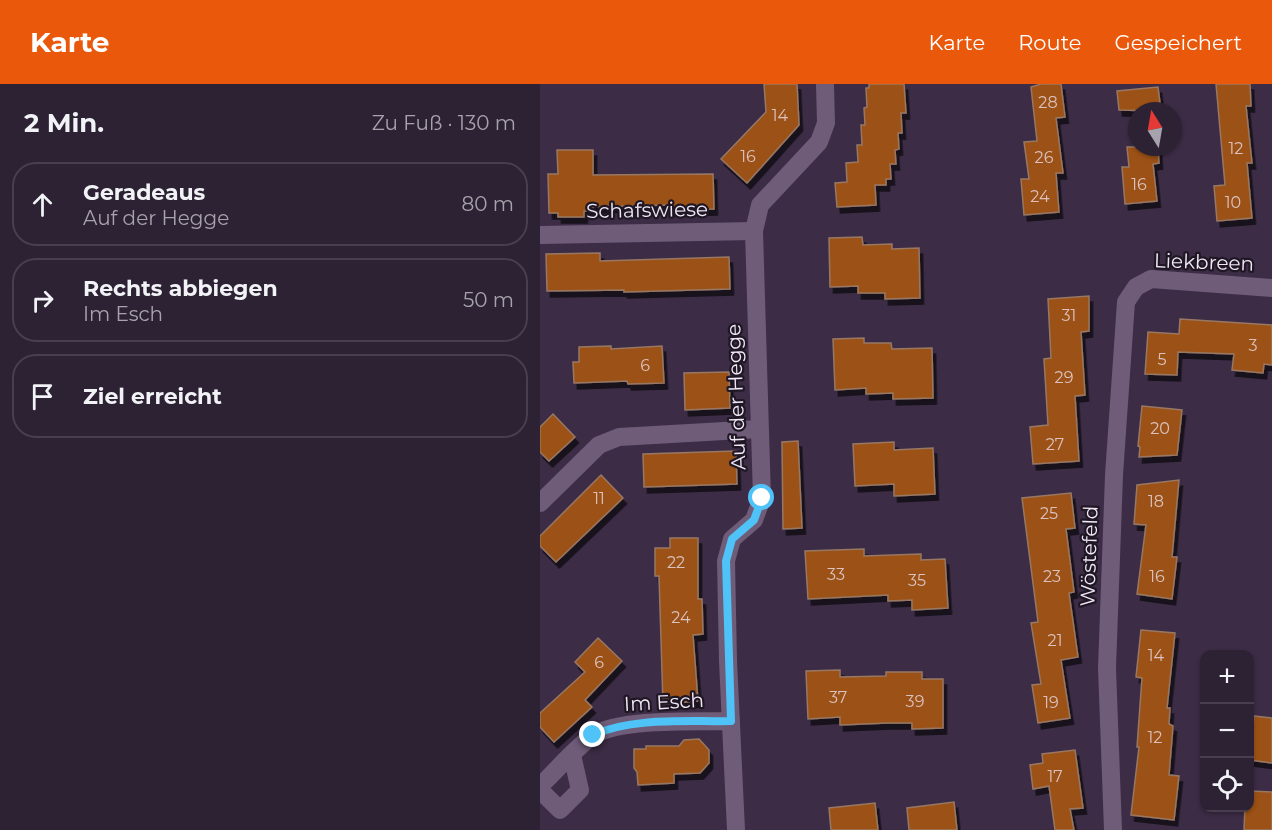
<!DOCTYPE html>
<html lang="de">
<meta charset="utf-8">
<style>
:root{--surface:#2d2134;--page:#392e40;--text:#f1f3f6;--muted:#a7a3ac;--line:#483e4f;--accent:#ea580c}
body{margin:0;font-family:Montserrat,sans-serif;background:var(--page);color:var(--text)}
.controls{position:absolute;right:18px;bottom:18px;display:grid;overflow:hidden;border-radius:12px;box-shadow:0 2px 4px #0004}
.controls button{width:54px;height:54px;display:grid;place-items:center;padding:0;border:0;border-bottom:2px solid var(--line);background:var(--surface);color:var(--text);font:30px sans-serif}
.compass{position:absolute;left:588px;top:18px;width:54px;height:54px;border-radius:50%;background:var(--surface);box-shadow:0 2px 4px #0004;rotate:349deg}
.stop{position:absolute;width:18px;height:18px;margin:-14px;border:4px solid #4fc3f7;border-radius:50%;background:#fff}
.stop.end{background:#4fc3f7;border-color:#fff;box-shadow:0 2px 6px #0008}
.list{margin:0;padding:0;list-style:none}
h2{display:flex;justify-content:space-between;align-items:center;height:78px;margin:0;padding:0 24px;font-size:26px}
h2 small{font-size:20px;font-weight:400;color:var(--muted)}
.list li{display:grid;grid-template-columns:39px 1fr auto;gap:18px;align-items:center;box-sizing:border-box;height:84px;margin:0 12px 12px;padding:0 12px;border:2px solid var(--line);border-radius:24px}
.list b{display:block;font-size:22px;white-space:nowrap}
.list p{margin:0;font-size:20px;white-space:nowrap;color:var(--muted)}
.list em{font-size:20px;font-style:normal;color:var(--muted)}
.icon{flex:none;width:33px;height:33px;fill:none;stroke:currentColor;stroke-width:2;stroke-linecap:round;stroke-linejoin:round}
.map{position:relative;flex:none;width:732px;height:746px;overflow:hidden}
header{display:flex;align-items:center;gap:36px;box-sizing:border-box;height:84px;padding:0 30px;background:var(--accent);color:#fff}
header strong{font-size:28px}
nav{display:flex;gap:33px;margin-inline-start:auto;font-size:21px}
main{display:flex}
aside{flex:1;background:var(--surface)}
.map>svg:first-child{display:block}
.building{fill:#9c5114;stroke:#987864;stroke-width:1.5;filter:url(#shadow)}
.lines{fill:none;stroke-linecap:round;stroke-linejoin:round}
.minor{stroke:#6e5c79;stroke-width:18}
.route{stroke:#4fc3f7;stroke-width:8}
.labels{text-anchor:middle;stroke-width:4.5;stroke-linejoin:round;paint-order:stroke}
.number-label{font-size:16px;fill:#dcc2be}
.street-label{font-size:20px;fill:#f1e7f7;stroke:#1f1824}
</style>
<header>
<strong>Karte</strong>
<nav><a>Karte</a><a>Route</a><a>Gespeichert</a></nav>
</header>
<main>
<aside>
<h2>2 Min.<small>Zu Fuß · 130 m</small></h2>
<ul class="list">
<li><svg class="icon" aria-label="ahead" viewBox="0 0 24 24"><path d="M12 20V5M6 11l6-6 6 6"/></svg><div><b>Geradeaus</b><p>Auf der Hegge</p></div><em>80 m</em></li>
<li><svg class="icon" aria-label="right" viewBox="0 0 24 24"><path d="M7 20v-9h11M14 6l5 5-5 5"/></svg><div><b>Rechts abbiegen</b><p>Im Esch</p></div><em>50 m</em></li>
<li><svg class="icon" aria-label="arrive" viewBox="0 0 24 24"><path d="M6 21V4h12l-3 4 3 4H6"/></svg><div><b>Ziel erreicht</b></div></li>
</ul>
</aside>
<div class="map">
<svg width="732" height="746" viewBox="0 0 732 746">
<defs>
<filter id="shadow"><feDropShadow dx="3.5" dy="6" stdDeviation="0" flood-color="#0009"/></filter>
</defs>
<rect width="100%" height="100%" fill="#3c2c46"/>
<!-- building -->
<g class="building">
<polygon points="224,0 257,0 259,41 207,99 181,75 226,28"/>
<polygon points="329,0 364,0 366,29 361,29 362,49 358,49 359,65 355,66 356,80 350,80 351,95 346,95 346,101 335,101 336,121 297,123 295,99 307,98 306,79 318,78 317,61 322,61 321,41 325,41 324,24 327,23 326,4 329,4"/>
<polygon points="501,0 521,0 525,33 516,34 523,89 516,89 519,128 484,131 481,95 489,95 484,58 497,57 491,3"/>
<polygon points="676,0 710,0 711,22 706,22 712,79 707,79 712,134 677,137 674,102 685,101"/>
<polygon points="618,3 621,27 579,26 577,7"/>
<polygon points="587,63 618,63 619,79 613,80 617,117 585,120 582,83 589,83"/>
<polygon points="17,66 53,66 53,91 173,90 174,125 130,126 130,121 53,123 53,127 44,127 44,133 18,133 18,129 9,129 8,90 18,90"/>
<polygon points="322,153 323,161 352,160 352,165 379,164 380,214 345,215 345,209 318,209 318,202 290,203 289,154"/>
<polygon points="60,169 60,177 189,173 190,205 84,208 84,206 7,207 6,170"/>
<polygon points="549,212 549,247 541,248 545,311 535,312 539,377 493,380 490,343 508,341 504,275 511,274 508,215"/>
<polygon points="640,235 732,241 732,281 724,280 723,289 692,286 694,270 638,268 637,291 605,290 608,248 639,250"/>
<polygon points="324,254 324,259 351,259 352,265 392,264 393,314 353,315 353,309 326,310 326,304 295,306 293,255"/>
<polygon points="71,262 71,265 122,262 124,299 88,300 87,297 34,299 33,278 39,278 39,263"/>
<polygon points="189,288 190,324 145,326 144,289"/>
<polygon points="602,322 642,326 637,371 599,373 600,363 598,362"/>
<polygon points="13,330 35,353 9,377 0,368 0,343"/>
<polygon points="258,357 262,444 243,445 242,358"/>
<polygon points="354,358 354,366 393,364 395,410 354,412 354,400 315,402 313,360"/>
<polygon points="196,367 197,400 104,403 103,370"/>
<polygon points="61,391 83,414 16,478 0,462 0,452"/>
<polygon points="639,396 632,473 637,473 632,515 597,510 606,441 594,440 597,401"/>
<polygon points="531,409 535,444 526,445 534,508 529,509 538,573 521,576 530,634 498,639 492,601 501,600 491,539 498,538 482,414"/>
<polygon points="130,454 158,454 158,515 162,515 163,550 153,551 158,617 123,620 119,492 115,492 115,464 130,464"/>
<polygon points="324,465 324,472 381,470 381,476 405,475 408,524 372,526 372,516 348,517 348,511 268,515 265,467"/>
<polygon points="601,546 635,549 627,624 630,624 629,640 633,642 629,691 639,692 634,736 591,731 599,663 597,663 602,594 596,593"/>
<polygon points="58,554 82,577 45,616 52,623 14,658 0,643 0,629 45,588 35,578"/>
<polygon points="300,586 300,593 346,592 346,588 382,588 382,595 403,595 403,644 372,645 372,639 347,639 300,641 300,633 268,635 266,587"/>
<polygon points="714,632 732,634 732,679 710,676"/>
<polygon points="159,655 169,666 169,679 160,689 134,690 134,699 98,701 97,688 94,684 94,665 106,665 106,662 139,662 144,656"/>
<polygon points="535,666 543,724 530,725 534,746 515,746 509,702 493,705 490,681 503,679 502,670"/>
<polygon points="710,707 732,708 732,746 704,746 705,723 710,723"/>
<polygon points="414,718 417,746 369,746 367,724"/>
<polygon points="335,719 338,746 291,746 289,724"/>
</g>
<g class="lines">
<!-- minor -->
<g class="minor">
<polyline points="0,151 214,147"/>
<polyline points="0,419 59,361 79,353 219,345"/>
<path d="M 0,702 C 15,688 38,661 54,651 C 81,634 157,638 191,637"/>
<polyline points="0,706 20,726 40,706 32,671"/>
<polyline points="196,746 188,577 186,477 192,455 214,436 222,414 214,147 220,121 279,58 286,39 285,0"/>
<polyline points="573,746 567,584 574,391 586,218 596,203 611,195 732,204"/>
</g>
</g>
<g class="lines">
<!-- route -->
<path class="route" d="M 53,651 C 93,633 147,638 191,637 L 186,477 L 192,455 L 214,436 L 222,414"/>
</g>
<g class="labels">
<!-- number labels -->
<g class="number-label">
<text x="508" y="24">28</text>
<text x="240" y="37">14</text>
<text x="696" y="70">12</text>
<text x="208" y="78">16</text>
<text x="504" y="79">26</text>
<text x="599" y="106">16</text>
<text x="500" y="118">24</text>
<text x="693" y="124">10</text>
<text x="529" y="237">31</text>
<text x="713" y="267">3</text>
<text x="622" y="281">5</text>
<text x="105" y="287">6</text>
<text x="524" y="299">29</text>
<text x="620" y="350">20</text>
<text x="515" y="366">27</text>
<text x="59" y="420">11</text>
<text x="616" y="423">18</text>
<text x="509" y="435">25</text>
<text x="136" y="484">22</text>
<text x="296" y="496">33</text>
<text x="512" y="498">23</text>
<text x="617" y="498">16</text>
<text x="377" y="502">35</text>
<text x="141" y="539">24</text>
<text x="515" y="562">21</text>
<text x="616" y="577">14</text>
<text x="59" y="584">6</text>
<text x="298" y="619">37</text>
<text x="375" y="623">39</text>
<text x="511" y="624">19</text>
<text x="615" y="659">12</text>
<text x="515" y="698">17</text>
</g>
<!-- street labels -->
<g class="street-label">
<text transform="translate(107 126) rotate(-1)" y="7">Schafswiese</text>
<text transform="translate(664 178) rotate(2)" y="7">Liekbreen</text>
<text transform="translate(196 313) rotate(-92)" y="7">Auf der Hegge</text>
<text transform="translate(549 472) rotate(-88)" y="7">Wöstefeld</text>
<text transform="translate(124 618) rotate(-3)" y="7">Im Esch</text>
</g>
</g>
</svg>
<div class="controls">
<button>+</button>
<button>−</button>
<button><svg class="icon" aria-label="locate" viewBox="0 0 24 24"><circle cx="12" cy="12" r="6"/><path d="M12 2v4M12 18v4M2 12h4M18 12h4"/></svg></button>
</div>
<svg class="compass" viewBox="-18 -18 36 36"><path d="M0-13l5 13h-10z" fill="#e53935"/><path d="M0 13l5-13h-10z" fill="#a7a3ac"/></svg>
<div class="stop" style="left:222px;top:414px"></div>
<div class="stop end" style="left:53px;top:651px"></div>
</div>
</main>
